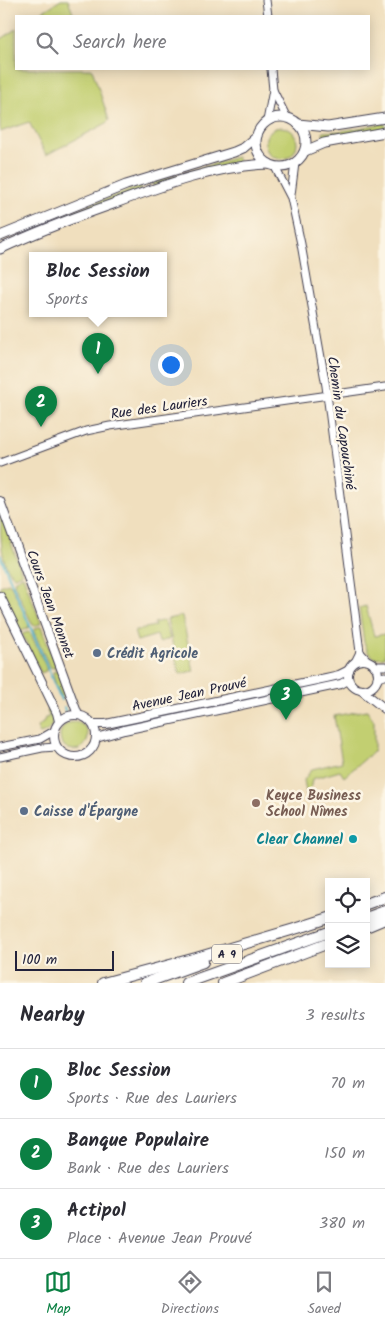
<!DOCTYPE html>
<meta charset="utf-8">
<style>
:root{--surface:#fff;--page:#f7f7f7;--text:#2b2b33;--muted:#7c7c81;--line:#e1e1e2;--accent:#0b8043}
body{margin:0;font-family:Kalam,sans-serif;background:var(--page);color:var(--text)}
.controls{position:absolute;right:15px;bottom:15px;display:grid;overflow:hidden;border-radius:0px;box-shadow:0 2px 12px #0003}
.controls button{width:45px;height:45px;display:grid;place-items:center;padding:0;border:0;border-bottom:1px solid var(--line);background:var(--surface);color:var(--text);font:25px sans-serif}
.scale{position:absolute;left:15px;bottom:12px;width:99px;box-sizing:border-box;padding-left:5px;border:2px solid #22223b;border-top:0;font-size:14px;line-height:18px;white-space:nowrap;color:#22223b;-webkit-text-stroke:4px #fcf5e5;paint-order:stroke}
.you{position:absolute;left:170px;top:364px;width:18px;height:18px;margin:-12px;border:4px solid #fff;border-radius:50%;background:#1a73e8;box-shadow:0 0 0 8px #1a73e833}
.badge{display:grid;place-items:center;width:32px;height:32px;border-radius:50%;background:var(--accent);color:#fff;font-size:16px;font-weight:700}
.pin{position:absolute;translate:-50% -41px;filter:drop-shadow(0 1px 2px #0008)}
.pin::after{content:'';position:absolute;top:26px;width:18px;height:15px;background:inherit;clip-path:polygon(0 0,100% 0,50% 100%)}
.popup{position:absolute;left:29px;top:252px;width:138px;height:65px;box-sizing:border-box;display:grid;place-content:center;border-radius:0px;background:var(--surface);filter:drop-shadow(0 1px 4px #0005);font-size:16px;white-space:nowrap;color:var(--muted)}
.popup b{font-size:19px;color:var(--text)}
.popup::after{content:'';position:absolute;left:50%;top:100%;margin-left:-10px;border:10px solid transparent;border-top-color:var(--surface)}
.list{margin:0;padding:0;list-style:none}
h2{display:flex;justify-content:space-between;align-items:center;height:65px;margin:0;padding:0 20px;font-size:21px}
h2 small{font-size:16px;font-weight:400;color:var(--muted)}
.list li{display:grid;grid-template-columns:32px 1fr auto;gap:15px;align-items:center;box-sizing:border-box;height:70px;padding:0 20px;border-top:1px solid var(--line)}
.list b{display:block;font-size:19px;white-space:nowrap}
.list p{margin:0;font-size:16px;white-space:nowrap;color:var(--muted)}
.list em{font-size:16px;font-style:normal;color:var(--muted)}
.icon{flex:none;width:28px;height:28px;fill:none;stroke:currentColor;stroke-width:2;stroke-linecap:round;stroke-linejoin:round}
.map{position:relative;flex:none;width:385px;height:983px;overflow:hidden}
.search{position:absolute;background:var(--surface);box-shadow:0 2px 12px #0003;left:15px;right:15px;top:15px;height:55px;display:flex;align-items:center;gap:12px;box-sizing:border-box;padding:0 18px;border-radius:0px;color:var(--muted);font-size:19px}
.sheet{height:275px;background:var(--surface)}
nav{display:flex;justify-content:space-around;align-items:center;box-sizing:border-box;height:70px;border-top:1px solid var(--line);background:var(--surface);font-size:14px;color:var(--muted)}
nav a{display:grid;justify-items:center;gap:2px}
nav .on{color:var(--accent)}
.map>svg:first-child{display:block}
.green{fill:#c2cf71;stroke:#727856}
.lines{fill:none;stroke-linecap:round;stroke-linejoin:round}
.stream{stroke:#4fb7ce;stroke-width:2}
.tertiary-casing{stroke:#413e4f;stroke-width:9}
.secondary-casing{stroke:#413e4f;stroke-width:10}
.primary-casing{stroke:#413e4f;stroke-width:11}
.motorway-casing{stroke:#413e4f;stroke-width:12}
.tertiary{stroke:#fff;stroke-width:7}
.secondary{stroke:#fff;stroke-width:8}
.primary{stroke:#fff;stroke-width:9}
.motorway{stroke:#fff;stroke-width:10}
.service-dot{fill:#5c6f8a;stroke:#fcf5e5;stroke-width:2}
.education-dot{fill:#8d6e63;stroke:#fcf5e5;stroke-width:2}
.culture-dot{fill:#0f9aa8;stroke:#fcf5e5;stroke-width:2}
.labels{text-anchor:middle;stroke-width:5;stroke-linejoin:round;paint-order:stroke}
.shield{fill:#fcf5e5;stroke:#63616e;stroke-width:1}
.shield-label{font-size:12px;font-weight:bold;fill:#22223b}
.street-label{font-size:14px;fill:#22223b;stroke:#fcf5e5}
.service-label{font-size:14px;font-weight:bold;fill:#4e5e75;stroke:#fcf5e5;text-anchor:start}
.education-label{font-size:14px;font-weight:bold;fill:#785e54;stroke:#fcf5e5;text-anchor:start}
.culture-label{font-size:14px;font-weight:bold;fill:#0d838f;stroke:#fcf5e5;text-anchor:end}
</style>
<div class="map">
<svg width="385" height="983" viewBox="0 0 385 983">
<rect width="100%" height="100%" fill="#fcf5e5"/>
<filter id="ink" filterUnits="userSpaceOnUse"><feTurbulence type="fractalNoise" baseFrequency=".02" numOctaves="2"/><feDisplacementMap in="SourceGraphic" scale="10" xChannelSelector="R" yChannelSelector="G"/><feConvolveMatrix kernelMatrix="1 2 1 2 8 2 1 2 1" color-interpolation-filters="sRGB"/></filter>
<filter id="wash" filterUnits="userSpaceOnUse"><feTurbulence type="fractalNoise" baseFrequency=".0096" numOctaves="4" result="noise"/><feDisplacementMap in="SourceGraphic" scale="20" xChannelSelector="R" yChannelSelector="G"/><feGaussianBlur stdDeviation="1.12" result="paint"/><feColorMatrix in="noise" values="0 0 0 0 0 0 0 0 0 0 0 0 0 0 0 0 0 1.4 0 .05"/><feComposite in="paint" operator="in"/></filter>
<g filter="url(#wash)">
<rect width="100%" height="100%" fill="#f0dfbe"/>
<!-- green -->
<g class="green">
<polygon points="61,0 68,0 74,16 35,16"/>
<polygon points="16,29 16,69 92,69 109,120 105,124 46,155 29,122 0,132 0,40"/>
<polygon points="385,123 385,128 325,140 323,132 342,131"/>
<circle cx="281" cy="143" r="16"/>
<polygon points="237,157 238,162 153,186 152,183"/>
<polygon points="140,186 141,190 64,218 62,215"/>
<path d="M 1,514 L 22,574 L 14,576 C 0,568 0,529 1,514 Z"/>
<polygon points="23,576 41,623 35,626 32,624 14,584 15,580"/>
<polygon points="8,583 11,585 29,624 28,628 20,632 0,590 0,586"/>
<polygon points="366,606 374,636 385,634 385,657 375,658 368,652 364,642 359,608"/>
<polygon points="182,616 194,671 179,674 167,619"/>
<polygon points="164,620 170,639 159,642 157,635 137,641 134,631 154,626 155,627 154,623"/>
<polygon points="41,626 56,667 52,668 49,666 34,632 34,629"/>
<polygon points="28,632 31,634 46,667 46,671 41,673 22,634"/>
<path d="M 58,670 L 68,700 L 66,701 C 59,695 53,680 53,672 Z"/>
<path d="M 49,710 C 56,721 52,731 40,734 L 37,727 L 43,723 L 45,718 L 49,717 L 47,711 Z"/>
<polygon points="367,710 374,721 374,751 344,777 340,771 312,779 309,798 307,797 304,780 312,769 342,762 334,716"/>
<circle cx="74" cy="736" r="14"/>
</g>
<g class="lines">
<!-- stream -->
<g class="stream">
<polyline points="0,555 61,700"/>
<polyline points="64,707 65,711"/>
</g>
</g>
</g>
<g filter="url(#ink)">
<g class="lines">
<defs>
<g id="tertiary">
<polyline points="266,0 268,16"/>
<polyline points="273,90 287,118"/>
<polyline points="267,121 273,90 271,69"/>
<polyline points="275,167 291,198 301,244 326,386 360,652"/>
<polyline points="291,195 295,163"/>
<polyline points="0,463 86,431 110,426 385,387"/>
<polyline points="360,652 368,661"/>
<polyline points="355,662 360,652"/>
<polyline points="374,666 385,666"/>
<polyline points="377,678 385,676"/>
<polyline points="0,747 40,739 54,731"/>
<polyline points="0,757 42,748 56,747"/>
</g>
<g id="secondary">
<polyline points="0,501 78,715"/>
<polyline points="0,596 57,713 59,721"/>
<circle cx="363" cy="675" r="15"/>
<polyline points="361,690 385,709"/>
<circle cx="75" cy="736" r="21"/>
<polyline points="93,724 106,724 326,678 339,675 349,670"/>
<polyline points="96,738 124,730 341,684 348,680"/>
</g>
<g id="primary">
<circle cx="281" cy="142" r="25"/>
<polyline points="298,124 328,127 385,118"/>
<polyline points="305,151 324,143 385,132"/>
<polyline points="0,236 126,185 234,152 243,148 257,136"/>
<path d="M 0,249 C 36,232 73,218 110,205 C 161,186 214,166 269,164"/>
</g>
<g id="motorway">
<polyline points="366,904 385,897"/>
<polyline points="366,918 385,911"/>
<polyline points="304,926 329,918"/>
<polyline points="366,927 385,919"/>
<polyline points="103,983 196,958 308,925"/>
<polyline points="145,983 203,962"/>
<polyline points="186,983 329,932"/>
<polyline points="223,983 329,943"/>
</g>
</defs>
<!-- tertiary casing -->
<use href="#tertiary" class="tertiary-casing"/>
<!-- secondary casing -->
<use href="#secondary" class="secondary-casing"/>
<!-- primary casing -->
<use href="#primary" class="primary-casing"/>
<!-- motorway casing -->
<use href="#motorway" class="motorway-casing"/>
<!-- tertiary -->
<use href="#tertiary" class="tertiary"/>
<!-- secondary -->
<use href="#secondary" class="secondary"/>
<!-- primary -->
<use href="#primary" class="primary"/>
<!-- motorway -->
<use href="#motorway" class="motorway"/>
</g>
</g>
<!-- markers -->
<g class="service-dot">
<circle cx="97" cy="653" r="5"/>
<circle cx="24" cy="811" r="5"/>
</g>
<circle class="education-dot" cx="256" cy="803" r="5"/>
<circle class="culture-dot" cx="353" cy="839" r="5"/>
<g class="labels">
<!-- shield labels -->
<rect class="shield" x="212" y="944.5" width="30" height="19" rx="4"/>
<g class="shield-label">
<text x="227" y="958">A 9</text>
</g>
<!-- street labels -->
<g class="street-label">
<text transform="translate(159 407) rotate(-8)" y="5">Rue des Lauriers</text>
<text transform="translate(342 423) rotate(82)" y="5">Chemin du Capouchiné</text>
<text transform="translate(51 604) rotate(70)" y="5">Cours Jean Monnet</text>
<text transform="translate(189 694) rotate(-12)" y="5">Avenue Jean Prouvé</text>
</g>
<!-- service labels -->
<g class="service-label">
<text x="107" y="658">Crédit Agricole</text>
<text x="34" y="816">Caisse d'Épargne</text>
</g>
<!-- education labels -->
<g class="education-label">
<text x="266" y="800">Keyce Business<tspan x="266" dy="16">School Nîmes</tspan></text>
</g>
<!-- culture labels -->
<g class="culture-label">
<text x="343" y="844">Clear Channel</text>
</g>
</g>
</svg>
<div class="controls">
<button><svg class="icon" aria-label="locate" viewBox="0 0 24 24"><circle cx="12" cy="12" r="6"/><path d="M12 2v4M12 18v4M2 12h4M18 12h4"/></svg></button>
<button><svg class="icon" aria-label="layers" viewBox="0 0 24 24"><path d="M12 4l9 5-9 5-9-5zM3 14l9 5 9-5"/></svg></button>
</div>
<div class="scale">100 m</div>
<div class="you"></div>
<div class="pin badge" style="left:98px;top:374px">1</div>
<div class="popup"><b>Bloc Session</b>Sports</div>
<div class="pin badge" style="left:41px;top:427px">2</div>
<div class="pin badge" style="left:286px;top:720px">3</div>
<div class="search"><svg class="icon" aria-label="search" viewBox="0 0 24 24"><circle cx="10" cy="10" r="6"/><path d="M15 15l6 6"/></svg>Search here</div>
</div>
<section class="sheet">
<h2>Nearby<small>3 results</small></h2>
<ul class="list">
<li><span class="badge">1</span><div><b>Bloc Session</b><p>Sports · Rue des Lauriers</p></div><em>70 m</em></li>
<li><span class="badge">2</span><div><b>Banque Populaire</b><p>Bank · Rue des Lauriers</p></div><em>150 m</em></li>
<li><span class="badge">3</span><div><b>Actipol</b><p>Place · Avenue Jean Prouvé</p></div><em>380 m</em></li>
</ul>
</section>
<nav>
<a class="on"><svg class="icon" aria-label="map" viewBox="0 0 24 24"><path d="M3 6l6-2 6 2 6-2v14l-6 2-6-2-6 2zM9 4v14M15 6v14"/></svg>Map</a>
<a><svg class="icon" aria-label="directions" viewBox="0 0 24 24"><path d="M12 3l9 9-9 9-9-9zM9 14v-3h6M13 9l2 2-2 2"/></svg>Directions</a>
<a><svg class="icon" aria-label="saved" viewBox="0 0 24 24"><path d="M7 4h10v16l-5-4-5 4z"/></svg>Saved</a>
</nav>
